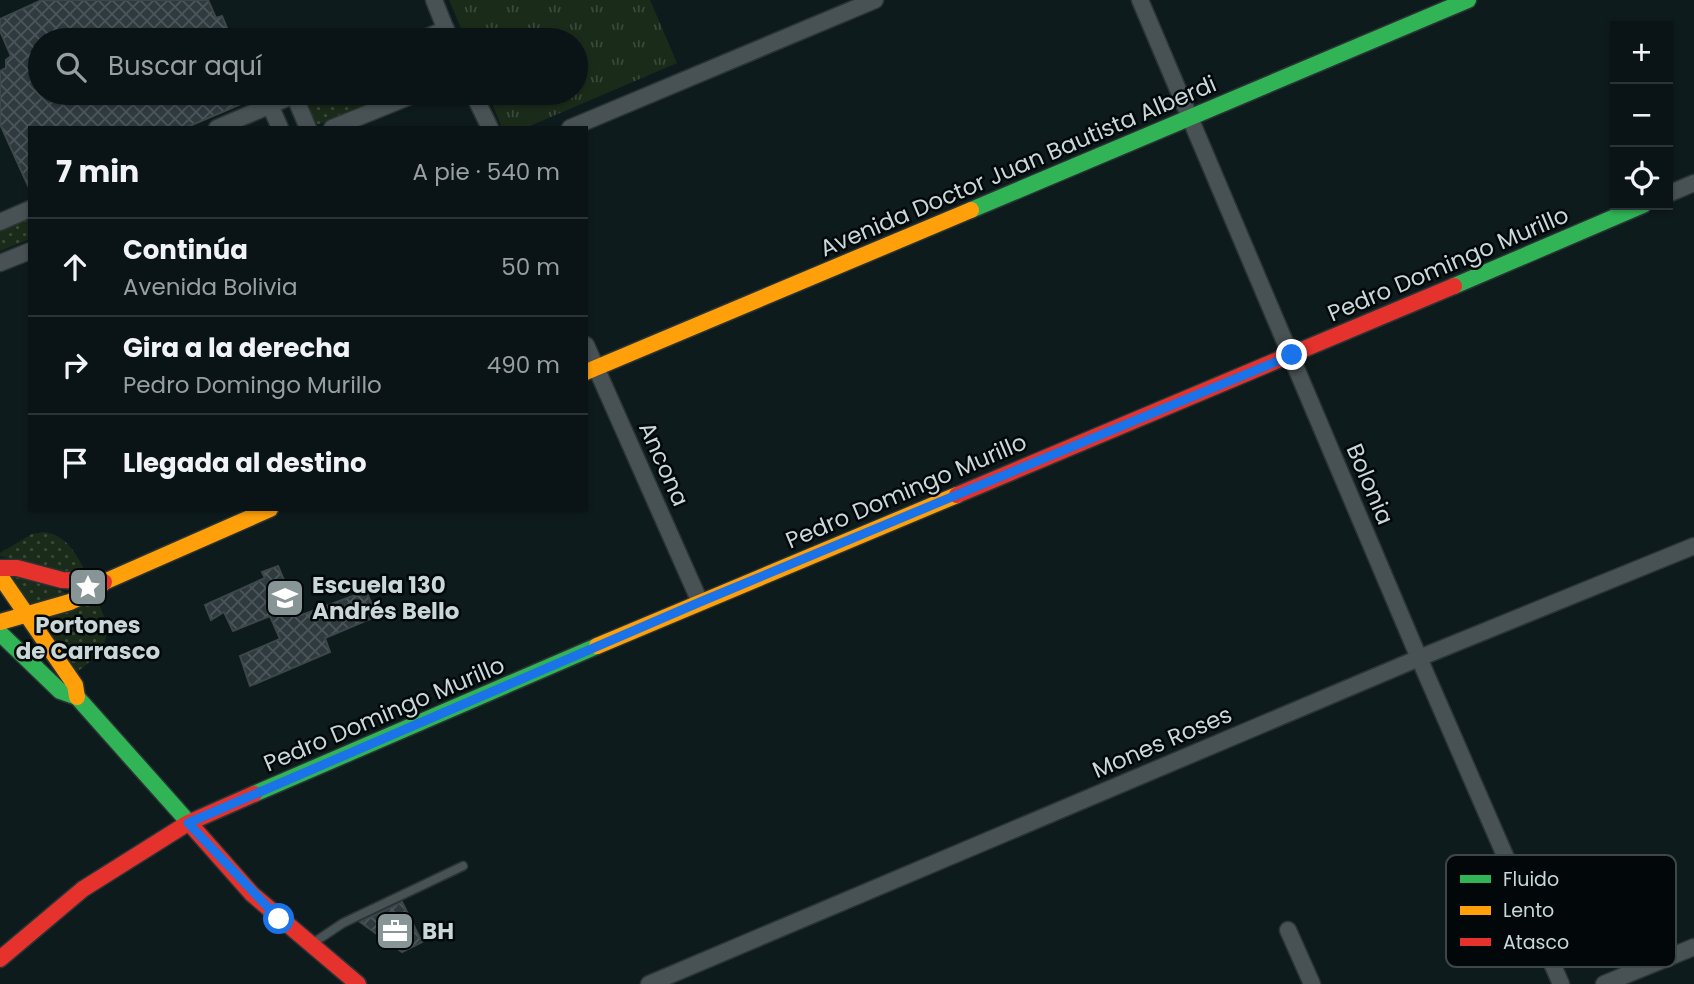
<!DOCTYPE html>
<html lang="es">
<meta charset="utf-8">
<style>
:root{--surface:#0a1416;--page:#131d1f;--text:#f1f3f6;--muted:#999ea1;--line:#2a3335}
body{margin:0;font-family:Poppins,sans-serif;background:var(--page);color:var(--text)}
.controls{position:absolute;right:21px;top:21px;display:grid;overflow:hidden;border-radius:0px;box-shadow:0 2px 5px #0004}
.controls button{width:63px;height:63px;display:grid;place-items:center;padding:0;border:0;border-bottom:2px solid var(--line);background:var(--surface);color:var(--text);font:35px sans-serif}
.stop{position:absolute;width:21px;height:21px;margin:-16px;border:5px solid #1a73e8;border-radius:50%;background:#fff}
.stop.end{background:#1a73e8;border-color:#fff;box-shadow:0 2px 7px #0008}
.list{margin:0;padding:0;list-style:none}
h2{display:flex;justify-content:space-between;align-items:center;height:91px;margin:0;padding:0 28px;font-size:30px}
h2 small{font-size:23px;font-weight:400;color:var(--muted)}
.list li{display:grid;grid-template-columns:46px 1fr auto;gap:21px;align-items:center;box-sizing:border-box;height:98px;padding:0 28px;border-top:2px solid var(--line)}
.list b{display:block;font-size:26px;white-space:nowrap}
.list p{margin:0;font-size:23px;white-space:nowrap;color:var(--muted)}
.list em{font-size:23px;font-style:normal;color:var(--muted)}
.icon{flex:none;width:38px;height:38px;fill:none;stroke:currentColor;stroke-width:2;stroke-linecap:round;stroke-linejoin:round}
.map{position:relative;flex:none;width:1694px;height:984px;overflow:hidden}
.search{position:absolute;background:var(--surface);box-shadow:0 2px 5px #0004;left:28px;top:28px;width:560px;height:77px;display:flex;align-items:center;gap:18px;box-sizing:border-box;padding:0 24px;border-radius:38px;color:var(--muted);font-size:26px}
.panel{position:absolute;background:var(--surface);box-shadow:0 2px 5px #0004;left:28px;top:126px;width:560px;height:385px;border-radius:0px}
.map>svg:first-child{display:block}
.grass{fill:url(#grass-dots)}
.park{fill:url(#park-tufts)}
.building{fill:url(#building-cross-hatch);stroke:#3d474a;stroke-width:2}
.lines{fill:none;stroke-linecap:round;stroke-linejoin:round}
.lane-casing{stroke:#2b3435;stroke-width:11}
.street-casing{stroke:#2b3435;stroke-width:19}
.fast-casing{stroke:#2b3435;stroke-width:19}
.slow-casing{stroke:#2b3435;stroke-width:19}
.jam-casing{stroke:#2b3435;stroke-width:19}
.lane{stroke:#485153;stroke-width:8}
.street{stroke:#485153;stroke-width:16}
.fast{stroke:#30b455;stroke-width:16}
.slow{stroke:#ff9f0a;stroke-width:16}
.jam{stroke:#e5322d;stroke-width:16}
.route{stroke:#1a73e8;stroke-width:9}
.labels{text-anchor:middle;stroke-width:5;stroke-linejoin:round;paint-order:stroke}
.street-label{font-size:23px;fill:#c9d7d9;stroke:#020809}
.poi-label{font-size:23px;font-weight:bold;fill:#c9d7d9;stroke:#020809;text-anchor:start}
.key{fill:#020809;stroke:#3e4647;stroke-width:2}
.key-label{font-size:19px;fill:#c9d7d9}
</style>
<div class="map">
<svg width="1694" height="984" viewBox="0 0 1694 984">
<defs>
<pattern id="grass-dots" width="8" height="8" patternUnits="userSpaceOnUse" patternTransform="scale(1.75)"><rect width="8" height="8" fill="#1b2b1a"/><path d="M2 2h.1M6 6h.1" fill="none" stroke="#3b493b" stroke-width="1.8" stroke-linecap="round"/></pattern>
<pattern id="park-tufts" width="24" height="20" patternUnits="userSpaceOnUse" patternTransform="scale(1.75)"><rect width="24" height="20" fill="#1b2b1a"/><path d="M3 7l-1-3M5 7V3M7 7l1-3M15 17l-1-3M17 17v-4M19 17l1-3" fill="none" stroke="#3b493b"/></pattern>
<pattern id="building-cross-hatch" width="8" height="8" patternUnits="userSpaceOnUse" patternTransform="scale(1.75)"><rect width="8" height="8" fill="#2f3a3f"/><path d="M0 0l8 8M0 8l8-8" fill="none" stroke="#4c565a"/></pattern>
</defs>
<rect width="100%" height="100%" fill="#0e1b1d"/>
<!-- grass -->
<g class="grass">
<polygon points="308,93 399,93 317,125 303,96"/>
<polygon points="30,216 30,239 0,251 0,229"/>
<path d="M 44,532 C 68,536 75,553 86,572 L 75,575 L 0,556 L 0,553 L 32,534 Z"/>
<polygon points="15,576 63,591 65,594 30,604 12,580"/>
<path d="M 96,598 C 114,634 110,648 77,672 C 66,656 42,636 53,617 Z"/>
</g>
<!-- park -->
<polygon class="park" points="449,0 650,0 677,63 525,128 502,128 488,93 576,93 576,40 466,40"/>
<!-- building -->
<g class="building">
<polygon points="42,0 208,0 216,18 222,16 232,40 40,40 40,93 267,93 185,128 30,128 30,190 0,124 0,71 6,68 6,60 11,56 0,31 0,19"/>
<polygon points="278,566 299,616 366,591 377,616 325,638 330,652 250,686 240,656 280,639 270,616 233,631 224,612 211,620 205,605 265,578 262,572"/>
<polygon points="402,902 422,942 402,952 360,922"/>
</g>
<g class="lines">
<defs>
<polyline id="lane" points="313,943 343,923 463,866"/>
<g id="street">
<polyline points="434,0 450,40"/>
<polyline points="1140,0 1419,658 1561,984"/>
<polyline points="420,40 446,29"/>
<polyline points="473,93 490,128"/>
<polyline points="294,95 308,128"/>
<polyline points="270,105 280,128"/>
<polyline points="217,128 299,93"/>
<polyline points="332,128 418,93"/>
<polyline points="570,128 875,0"/>
<polyline points="1668,194 1694,183"/>
<polyline points="0,222 30,209"/>
<polyline points="0,263 30,251"/>
<polyline points="586,345 700,602"/>
<polyline points="1288,930 1312,984"/>
<polyline points="649,984 1419,658 1694,546"/>
<polyline points="1604,984 1694,947"/>
</g>
<g id="fast">
<polyline points="971,210 1468,0"/>
<polyline points="1454,286 1643,205"/>
<polyline points="0,633 60,691 77,697 191,825"/>
<polyline points="254,794 597,646"/>
</g>
<g id="slow">
<polyline points="586,372 971,210"/>
<polyline points="0,576 75,685 77,697"/>
<polyline points="0,622 70,602 95,590 104,582 270,509"/>
<polyline points="597,646 957,495"/>
</g>
<g id="jam">
<polyline points="957,495 1454,286"/>
<polyline points="0,568 17,568 62,580 104,582"/>
<polyline points="191,825 252,894 358,984"/>
<polyline points="0,959 83,889 188,823 254,794"/>
</g>
</defs>
<!-- lane casing -->
<use href="#lane" class="lane-casing"/>
<!-- street casing -->
<use href="#street" class="street-casing"/>
<!-- fast casing -->
<use href="#fast" class="fast-casing"/>
<!-- slow casing -->
<use href="#slow" class="slow-casing"/>
<!-- jam casing -->
<use href="#jam" class="jam-casing"/>
<!-- lane -->
<use href="#lane" class="lane"/>
<!-- street -->
<use href="#street" class="street"/>
<!-- fast -->
<use href="#fast" class="fast"/>
<!-- slow -->
<use href="#slow" class="slow"/>
<!-- jam -->
<use href="#jam" class="jam"/>
</g>
<g class="lines">
<!-- route -->
<polyline class="route" points="279,919 188,823 700,602 1292,355"/>
</g>
<!-- icons -->
<defs>
<symbol id="sight-square" viewBox="-11 -11 22 22"><rect x="-9" y="-9" width="18" height="18" rx="4" fill="#889597" stroke="#020809"/><path d="M0-6L1.8-2.2L6-1.7L2.9 1.2L3.7 5.4L0 3.3L-3.7 5.4L-2.9 1.2L-6-1.7L-1.8-2.2Z" fill="#fff"/></symbol>
<symbol id="school-square" viewBox="-11 -11 22 22"><rect x="-9" y="-9" width="18" height="18" rx="4" fill="#889597" stroke="#020809"/><path d="M0-5L7-2L0 1L-7-2ZM-4 1L0 2.5L4 1V4Q0 6-4 4Z" fill="#fff"/></symbol>
<symbol id="office-square" viewBox="-11 -11 22 22"><rect x="-9" y="-9" width="18" height="18" rx="4" fill="#889597" stroke="#020809"/><path d="M-6-3h4V-5.5h4V-3h4V5H-6ZM-1-4.5V-3h2v-1.5ZM-6 0V1H6V0Z" fill="#fff"/></symbol>
</defs>
<g fill-rule="evenodd">
<use href="#sight-square" x="66" y="565" width="44" height="44"/>
<use href="#school-square" x="263" y="576" width="44" height="44"/>
<use href="#office-square" x="373" y="909" width="44" height="44"/>
</g>
<g class="labels">
<!-- street labels -->
<g class="street-label">
<text transform="translate(1018 166) rotate(-23)" y="8">Avenida Doctor Juan Bautista Alberdi</text>
<text transform="translate(1448 264) rotate(-23)" y="8">Pedro Domingo Murillo</text>
<text transform="translate(664 464) rotate(66)" y="8">Ancona</text>
<text transform="translate(1370 484) rotate(67)" y="8">Bolonia</text>
<text transform="translate(906 491) rotate(-23)" y="8">Pedro Domingo Murillo</text>
<text transform="translate(384 714) rotate(-23)" y="8">Pedro Domingo Murillo</text>
<text transform="translate(1162 742) rotate(-23)" y="8">Mones Roses</text>
</g>
<!-- poi labels -->
<g class="poi-label">
<text x="312" y="593">Escuela 130<tspan x="312" dy="26">Andrés Bello</tspan></text>
<text x="88" y="633" text-anchor="middle">Portones<tspan x="88" dy="26">de Carrasco</tspan></text>
<text x="422" y="939">BH</text>
</g>
</g>
<!-- legend -->
<rect x="1446" y="855" width="230" height="112" rx="10" class="key"/>
<rect x="1460" y="875" width="31" height="8" fill="#30b455"/>
<rect x="1460" y="906" width="31" height="9" fill="#ff9f0a"/>
<rect x="1460" y="938" width="31" height="8" fill="#e5322d"/>
<g class="key-label">
<text x="1503" y="886">Fluido</text>
<text x="1503" y="917">Lento</text>
<text x="1503" y="949">Atasco</text>
</g>
</svg>
<div class="controls">
<button>+</button>
<button>−</button>
<button><svg class="icon" aria-label="locate" viewBox="0 0 24 24"><circle cx="12" cy="12" r="6"/><path d="M12 2v4M12 18v4M2 12h4M18 12h4"/></svg></button>
</div>
<div class="stop" style="left:279px;top:919px"></div>
<div class="stop end" style="left:1292px;top:355px"></div>
<div class="search"><svg class="icon" aria-label="search" viewBox="0 0 24 24"><circle cx="10" cy="10" r="6"/><path d="M15 15l6 6"/></svg>Buscar aquí</div>
<section class="panel">
<h2>7 min<small>A pie · 540 m</small></h2>
<ul class="list">
<li><svg class="icon" aria-label="ahead" viewBox="0 0 24 24"><path d="M12 20V5M6 11l6-6 6 6"/></svg><div><b>Continúa</b><p>Avenida Bolivia</p></div><em>50 m</em></li>
<li><svg class="icon" aria-label="right" viewBox="0 0 24 24"><path d="M7 20v-9h11M14 6l5 5-5 5"/></svg><div><b>Gira a la derecha</b><p>Pedro Domingo Murillo</p></div><em>490 m</em></li>
<li><svg class="icon" aria-label="arrive" viewBox="0 0 24 24"><path d="M6 21V4h12l-3 4 3 4H6"/></svg><div><b>Llegada al destino</b></div></li>
</ul>
</section>
</div>
